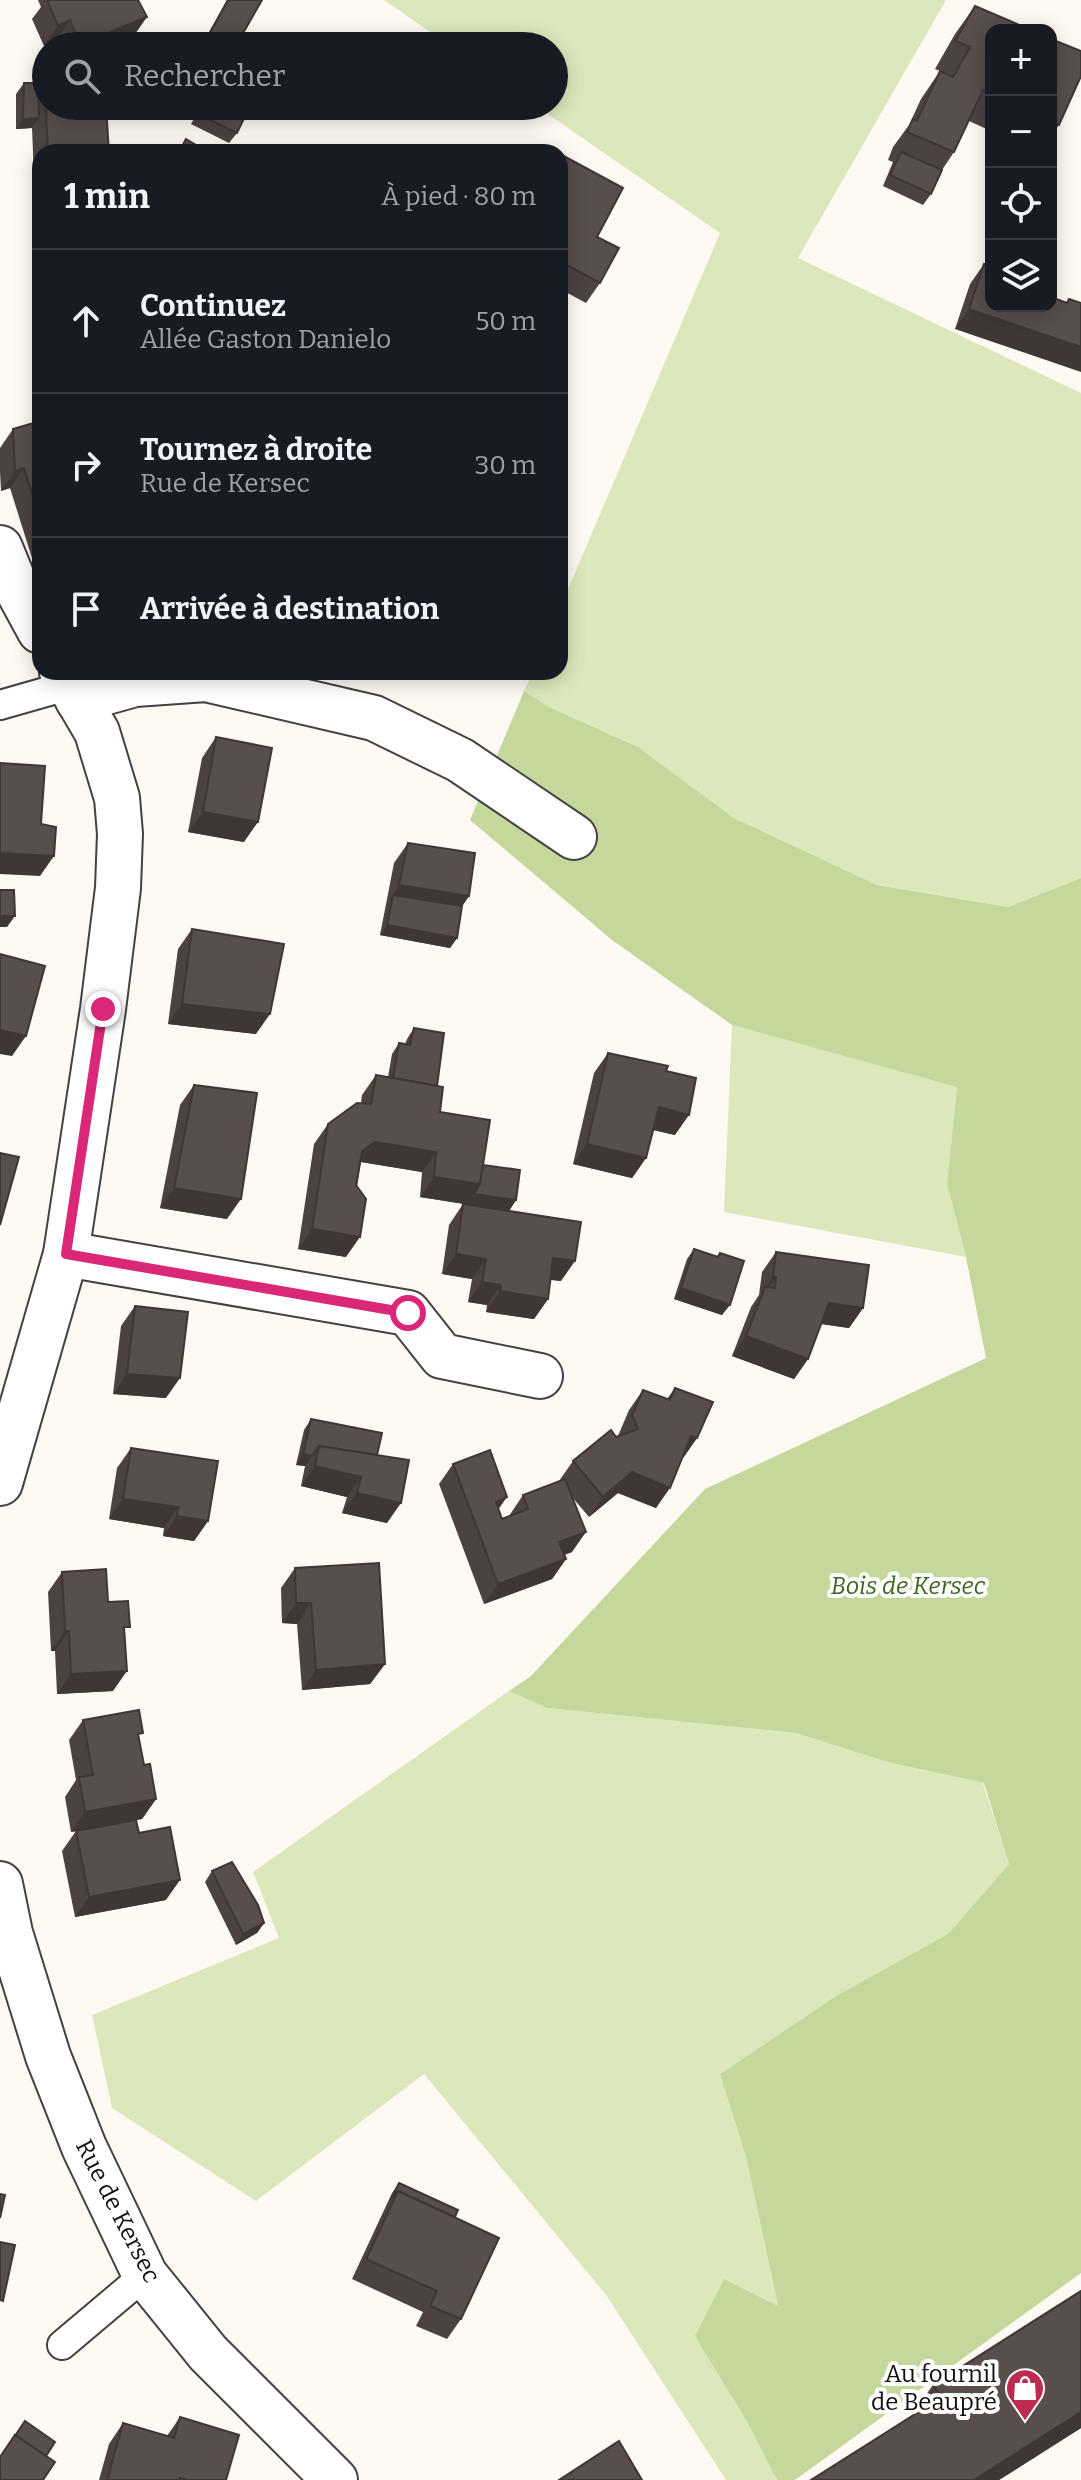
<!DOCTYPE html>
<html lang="fr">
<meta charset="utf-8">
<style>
:root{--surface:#171b24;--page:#242831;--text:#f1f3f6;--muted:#9ea1a6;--line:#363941}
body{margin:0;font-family:Bitter,serif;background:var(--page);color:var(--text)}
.controls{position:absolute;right:24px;top:24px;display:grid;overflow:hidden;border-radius:16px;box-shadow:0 4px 20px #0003}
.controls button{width:72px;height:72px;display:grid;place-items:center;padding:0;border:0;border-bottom:2px solid var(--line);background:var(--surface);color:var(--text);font:40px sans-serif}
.stop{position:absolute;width:24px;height:24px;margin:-18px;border:6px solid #db2777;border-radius:50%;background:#fff}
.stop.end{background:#db2777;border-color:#fff;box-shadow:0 2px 8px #0008}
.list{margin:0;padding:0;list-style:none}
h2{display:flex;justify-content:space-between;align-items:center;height:104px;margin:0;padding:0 32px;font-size:34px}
h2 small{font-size:26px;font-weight:400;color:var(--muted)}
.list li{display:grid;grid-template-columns:52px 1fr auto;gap:24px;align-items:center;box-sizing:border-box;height:144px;padding:0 32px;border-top:2px solid var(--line)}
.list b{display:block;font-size:30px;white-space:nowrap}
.list p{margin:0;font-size:26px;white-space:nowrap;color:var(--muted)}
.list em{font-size:26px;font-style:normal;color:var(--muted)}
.icon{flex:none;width:44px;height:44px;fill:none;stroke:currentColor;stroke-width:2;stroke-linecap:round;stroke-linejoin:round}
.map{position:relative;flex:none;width:1081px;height:2480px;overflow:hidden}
.search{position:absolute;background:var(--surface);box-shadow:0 4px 20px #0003;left:32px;top:32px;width:536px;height:88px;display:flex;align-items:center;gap:20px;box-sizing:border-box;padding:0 28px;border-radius:44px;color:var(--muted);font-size:30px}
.panel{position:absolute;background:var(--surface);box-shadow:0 4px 20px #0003;left:32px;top:144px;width:536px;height:536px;border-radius:24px}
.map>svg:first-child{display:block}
.green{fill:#dce8bc}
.forest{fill:#c4d89c}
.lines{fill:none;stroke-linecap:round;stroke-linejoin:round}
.lane-casing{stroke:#424242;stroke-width:32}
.street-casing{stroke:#424242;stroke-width:48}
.lane{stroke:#fff;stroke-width:28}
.street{stroke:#fff;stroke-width:44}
.wall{fill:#4c4341}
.shaded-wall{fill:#3e3735}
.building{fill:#584e4c;stroke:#3e3735;stroke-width:2}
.route{stroke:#db2777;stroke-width:10}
.labels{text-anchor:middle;stroke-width:8;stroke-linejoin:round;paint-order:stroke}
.park-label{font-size:24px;font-style:italic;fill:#3d6521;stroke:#fff}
.street-label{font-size:24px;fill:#0f0f0f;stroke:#fff}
.poi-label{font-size:24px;fill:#0f0f0f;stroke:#fff;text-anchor:end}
</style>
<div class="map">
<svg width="1081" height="2480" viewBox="0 0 1081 2480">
<rect width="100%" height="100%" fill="#fef9f2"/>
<!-- green -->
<g class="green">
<polygon points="384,0 946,0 798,258 1081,393 1081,878 1008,907 877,885 734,818 638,747 549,707 524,691 533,672 560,672 560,608 720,233 536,106 554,106 554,46 450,46"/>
<polygon points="732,1025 957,1086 947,1184 966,1257 724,1212"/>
<polygon points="509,1691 547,1708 796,1733 887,1762 983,1783 1009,1864 948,1934 836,1996 720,2074 746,2157 778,2307 746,2420 777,2480 726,2480 606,2295 424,2074 256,2201 112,2108 92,2015 279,1938 253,1872"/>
</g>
<!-- forest -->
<polygon class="forest" points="524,691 549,707 638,747 734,818 877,885 1008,907 1081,878 1081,2273 795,2480 777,2480 746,2420 695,2336 724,2279 778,2306 746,2157 720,2074 836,1996 948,1934 1009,1864 984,1783 887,1762 796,1733 547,1708 509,1691 531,1676 705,1489 986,1358 966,1257 947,1184 957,1087 732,1025 612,940 470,820"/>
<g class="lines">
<defs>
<g id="lane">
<polyline points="0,705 70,685"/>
<polyline points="62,2345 145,2275"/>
</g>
<g id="street">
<polyline points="0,548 16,587 40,631"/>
<polyline points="78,700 135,684 206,679 374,718 460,760 574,837"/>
<polyline points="66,1254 408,1313 442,1356 540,1376"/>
<polyline points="0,1483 66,1254 103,1009 118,888 120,834 117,798 97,732 62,672"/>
<polyline points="0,1884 10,1933 48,2056 84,2147 145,2275 208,2353 335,2480"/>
</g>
</defs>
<!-- lane casing -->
<use href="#lane" class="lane-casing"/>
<!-- street casing -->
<use href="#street" class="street-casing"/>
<!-- lane -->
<use href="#lane" class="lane"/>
<!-- street -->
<use href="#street" class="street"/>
</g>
<!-- wall -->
<g class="wall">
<polygon points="38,0 138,0 133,37 112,46 58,46 56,40 44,46 32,19 41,7"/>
<polygon points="227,0 262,0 242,35 262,46 201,46"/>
<polygon points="975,6 991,30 991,131 969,121 954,152 942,170 931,194 923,205 883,186 893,162 888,160 893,147 909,125 921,99 940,71 935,69 955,34"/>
<polygon points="1051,39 1059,125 1051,136"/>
<polygon points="44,73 109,151 114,152 40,152 40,202 35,202 32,128 16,129 16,94 24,83 38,83"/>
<polygon points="201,106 250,106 237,133 229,143 191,124"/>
<polygon points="560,154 597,237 600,283 586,303 560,289"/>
<polygon points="984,264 991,306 1066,303 955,329 970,284"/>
<polygon points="40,421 40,596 32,582 37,574 10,488 1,491 0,471 0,448 13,429"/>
<polygon points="216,737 244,842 188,832 202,758"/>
<polygon points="408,843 469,896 462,906 457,938 450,948 380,935 394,863"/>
<polygon points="192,929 256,1034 168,1024 178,949"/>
<polygon points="414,1028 437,1086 440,1112 483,1165 516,1200 509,1211 420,1197 422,1172 361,1162 346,1257 298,1249 314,1144 328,1124 361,1103 362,1095 376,1075 388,1077 392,1054 399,1043 405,1044 407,1039"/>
<polygon points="608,1053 666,1071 675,1135 653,1130 646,1158 632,1178 573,1164 594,1073"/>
<polygon points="194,1085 227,1219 160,1208 180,1105"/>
<polygon points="463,1204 561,1281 551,1280 548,1299 534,1319 486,1312 487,1305 468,1302 472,1279 442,1274 449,1225"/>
<polygon points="694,1249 717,1256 720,1253 722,1315 674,1299 687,1259"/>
<polygon points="776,1252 863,1308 849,1328 821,1324 808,1359 794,1379 732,1356 751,1307 759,1295 762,1272"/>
<polygon points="135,1306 166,1398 113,1394 121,1326"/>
<polygon points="675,1388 697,1438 683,1458 682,1458 656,1508 618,1493 589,1517 572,1497 572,1552 564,1555 566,1559 552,1579 484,1604 439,1484 453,1464 502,1519 509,1516 523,1495 559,1481 573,1461 618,1436 629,1410 643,1390 667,1399"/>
<polygon points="311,1419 377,1455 387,1523 342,1513 347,1497 301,1486 305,1466 296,1465 304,1430"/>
<polygon points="131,1448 208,1521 194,1541 163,1536 164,1528 109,1519 117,1468"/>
<polygon points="295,1568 385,1664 370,1684 302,1690 297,1624 282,1623 281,1588"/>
<polygon points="62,1572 108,1602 125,1634 113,1691 57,1694 55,1651 51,1651 48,1592"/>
<polygon points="83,1720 139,1738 144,1765 156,1799 142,1819 136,1820 139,1833 166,1900 75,1917 62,1851 76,1831 71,1832 65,1797 76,1780 69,1740"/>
<polygon points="212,1871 264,1923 257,1933 236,1945 205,1882"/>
<polygon points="399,2183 455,2217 461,2319 447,2339 416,2326 423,2312 352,2279 392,2193"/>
<polygon points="933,2385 1081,2428 999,2480 811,2480 914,2415 913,2413"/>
<polygon points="180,2417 226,2480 99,2480 109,2444 123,2423 167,2436"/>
</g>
<!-- shaded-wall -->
<g class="shaded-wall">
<polygon points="147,17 133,37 112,46 79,46 80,44"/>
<polygon points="70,20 56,40 44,46 58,26"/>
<polygon points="39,118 31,128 16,129 23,119"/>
<polygon points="969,309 1081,347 1081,372 955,329"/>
<polygon points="24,468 10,488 1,491 15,471"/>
<polygon points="203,812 258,822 244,842 188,832"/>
<polygon points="0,853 54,856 40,876 0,874"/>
<polygon points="399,885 469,896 455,917 393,895"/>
<polygon points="0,916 15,916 7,927 0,927"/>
<polygon points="387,925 457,938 450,948 380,935"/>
<polygon points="182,1004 270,1014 256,1034 168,1024"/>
<polygon points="0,1030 26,1036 12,1056 0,1054"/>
<polygon points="659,1107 689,1115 675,1135 645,1128"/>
<polygon points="375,1142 436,1152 422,1172 361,1162 348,1171 362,1151"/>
<polygon points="587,1144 646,1158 632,1178 573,1164"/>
<polygon points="434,1177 480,1184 516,1200 509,1211 420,1197"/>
<polygon points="174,1188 241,1199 227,1219 160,1208"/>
<polygon points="312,1229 360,1237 346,1257 298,1249"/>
<polygon points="456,1254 486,1259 472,1279 442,1274"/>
<polygon points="553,1258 575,1261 561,1281 539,1278"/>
<polygon points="773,1277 776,1277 762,1297 764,1290"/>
<polygon points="482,1282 501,1285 487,1305 468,1302"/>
<polygon points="681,1288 730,1305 722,1315 674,1299"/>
<polygon points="500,1291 548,1299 534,1319 486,1312"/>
<polygon points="829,1303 863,1308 849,1328 815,1323"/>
<polygon points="746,1336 808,1359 794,1379 732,1356"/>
<polygon points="127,1374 180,1378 166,1398 113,1394"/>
<polygon points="691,1436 697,1438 683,1458 677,1456"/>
<polygon points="303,1454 312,1456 305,1466 296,1465"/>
<polygon points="315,1466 361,1477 347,1497 301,1486"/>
<polygon points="632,1472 670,1488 656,1508 618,1493 589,1517 603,1497"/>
<polygon points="357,1493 401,1503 387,1523 342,1513"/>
<polygon points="507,1497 493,1517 496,1502"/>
<polygon points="123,1499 178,1507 164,1528 109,1519"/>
<polygon points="177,1516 208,1521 194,1541 163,1536"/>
<polygon points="586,1532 572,1552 545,1562 559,1542"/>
<polygon points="566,1559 552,1579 484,1604 498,1584"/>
<polygon points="296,1603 311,1603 297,1624 282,1623"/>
<polygon points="65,1631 69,1631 55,1651 51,1651"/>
<polygon points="385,1664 370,1684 302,1690 316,1670"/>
<polygon points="127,1671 113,1691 57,1694 71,1674"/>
<polygon points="156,1799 142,1819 71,1832 85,1812"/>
<polygon points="180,1880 166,1900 75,1917 89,1897"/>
<polygon points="264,1923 257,1933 236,1945 243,1934"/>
<polygon points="1081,2412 1081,2428 999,2480 974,2480"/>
</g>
<!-- building -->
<g class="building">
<polygon points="47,0 138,0 147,17 80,44 70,20 58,26"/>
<polygon points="228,0 262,0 242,35 262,46 208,46 204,44"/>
<polygon points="975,6 1031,30 991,30 991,94 983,90 954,152 907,132 913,119 917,121 940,71 953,77 970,47 955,41"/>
<polygon points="1051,39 1081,51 1081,76 1059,125 1051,121"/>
<polygon points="44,73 46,73 46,106 106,106 109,152 48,152"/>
<polygon points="24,83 38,83 39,118 23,119"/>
<polygon points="202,106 250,106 237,133 198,114"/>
<polygon points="186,139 208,152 179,152"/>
<polygon points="901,152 942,170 931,194 890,175"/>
<polygon points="560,154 623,188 597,237 619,248 600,283 565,264 560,275"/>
<polygon points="984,264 991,267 991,306 1051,306 1051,297 1067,303 1069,299 1081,303 1081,347 969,309"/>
<polygon points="40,421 40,518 24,468 15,471 13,429"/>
<polygon points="216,737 272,748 258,822 203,812"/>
<polygon points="0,763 45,766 41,824 56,827 54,856 0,853"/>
<polygon points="408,843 475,853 469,896 399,885"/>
<polygon points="0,890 14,890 15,916 0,916"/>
<polygon points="393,895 462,906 457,938 387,925"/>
<polygon points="192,929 284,944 270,1014 182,1004"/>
<polygon points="0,954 45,966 26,1036 0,1030"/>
<polygon points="414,1028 444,1033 437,1086 393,1078 399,1043 410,1045"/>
<polygon points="608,1053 668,1066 666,1071 696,1078 689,1115 659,1107 646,1158 587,1144"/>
<polygon points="376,1075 443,1087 440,1112 490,1120 480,1184 434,1177 436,1152 375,1142 362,1151 356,1185 366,1199 360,1237 312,1229 328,1124 357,1103 371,1104"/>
<polygon points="194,1085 257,1093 241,1199 174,1188"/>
<polygon points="0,1153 19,1157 0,1225"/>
<polygon points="483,1165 520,1170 516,1200 474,1194 480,1184"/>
<polygon points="463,1204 581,1222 575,1261 553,1258 548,1299 500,1291 501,1285 482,1282 486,1259 456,1254"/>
<polygon points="694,1249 718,1257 720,1253 744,1261 730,1305 681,1288"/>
<polygon points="776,1252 869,1265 863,1308 829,1303 808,1359 746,1336 765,1287 775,1288 776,1277 773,1277"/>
<polygon points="135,1306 188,1312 180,1378 127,1374"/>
<polygon points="675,1388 713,1402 697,1438 691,1436 670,1488 632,1472 603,1497 573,1461 611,1430 616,1437 638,1429 632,1415 643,1390 670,1400"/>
<polygon points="311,1419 382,1433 377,1455 319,1446 312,1456 303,1454"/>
<polygon points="319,1446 409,1460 401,1503 357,1493 361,1477 315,1466"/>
<polygon points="131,1448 218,1461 208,1521 177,1516 178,1507 123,1499"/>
<polygon points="490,1450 507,1497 496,1502 502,1519 528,1509 523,1495 565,1479 586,1532 559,1542 566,1559 498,1584 453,1464"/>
<polygon points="379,1563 385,1664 316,1670 311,1603 296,1603 295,1568"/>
<polygon points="106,1569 108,1602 128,1601 130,1627 124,1627 127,1671 71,1674 69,1631 65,1631 62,1572"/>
<polygon points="139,1710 143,1733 138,1734 144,1765 150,1764 156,1799 85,1812 79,1777 93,1775 83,1720"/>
<polygon points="136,1820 139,1833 170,1827 180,1880 89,1897 76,1831"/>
<polygon points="232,1862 258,1905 264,1923 243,1934 212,1871"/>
<polygon points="399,2183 458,2210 455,2217 398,2191 391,2200"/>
<polygon points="398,2191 499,2238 461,2319 430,2306 437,2291 366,2259"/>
<polygon points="0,2194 5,2195 0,2218"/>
<polygon points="0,2242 15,2245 3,2301 0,2300"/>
<polygon points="1081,2291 1081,2412 974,2480 811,2480 942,2397 933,2385"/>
<polygon points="180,2417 239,2435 226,2480 188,2480 180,2478 180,2480 107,2480 123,2423 174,2438"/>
<polygon points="25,2421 55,2442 46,2456 15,2435 9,2445"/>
<polygon points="15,2435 55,2462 43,2480 0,2480 0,2457"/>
<polygon points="619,2441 642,2480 559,2480"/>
</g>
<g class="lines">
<!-- route -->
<polyline class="route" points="103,1009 66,1254 408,1313"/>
</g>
<!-- icons -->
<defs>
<symbol id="shop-pin" viewBox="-11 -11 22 30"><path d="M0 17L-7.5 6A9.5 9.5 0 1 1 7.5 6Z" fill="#bb2c50" stroke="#fff"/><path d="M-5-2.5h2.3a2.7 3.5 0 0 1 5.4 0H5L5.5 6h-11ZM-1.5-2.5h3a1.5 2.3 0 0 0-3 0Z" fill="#fff"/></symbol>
</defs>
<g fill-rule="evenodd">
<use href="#shop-pin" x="1003" y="2366" width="44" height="60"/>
</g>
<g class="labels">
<!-- park labels -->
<g class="park-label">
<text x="908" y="1594">Bois de Kersec</text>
</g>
<!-- street labels -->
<g class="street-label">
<text transform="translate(118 2211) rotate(63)" y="8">Rue de Kersec</text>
</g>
<!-- poi labels -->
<g class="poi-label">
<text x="997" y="2382">Au fournil<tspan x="997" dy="28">de Beaupré</tspan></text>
</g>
</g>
</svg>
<div class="controls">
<button>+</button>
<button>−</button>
<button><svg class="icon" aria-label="locate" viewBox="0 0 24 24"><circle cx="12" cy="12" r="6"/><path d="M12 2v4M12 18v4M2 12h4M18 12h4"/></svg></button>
<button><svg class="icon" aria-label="layers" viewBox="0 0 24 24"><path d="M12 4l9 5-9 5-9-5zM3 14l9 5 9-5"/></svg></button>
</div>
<div class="stop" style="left:408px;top:1313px"></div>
<div class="stop end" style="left:103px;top:1009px"></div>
<div class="search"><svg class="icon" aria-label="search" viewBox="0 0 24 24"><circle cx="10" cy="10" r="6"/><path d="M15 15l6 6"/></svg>Rechercher</div>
<section class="panel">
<h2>1 min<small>À pied · 80 m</small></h2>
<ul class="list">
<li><svg class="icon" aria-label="ahead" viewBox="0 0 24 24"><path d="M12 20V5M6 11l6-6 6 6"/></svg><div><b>Continuez</b><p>Allée Gaston Danielo</p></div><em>50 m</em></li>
<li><svg class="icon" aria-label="right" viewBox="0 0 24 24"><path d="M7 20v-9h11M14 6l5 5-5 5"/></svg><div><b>Tournez à droite</b><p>Rue de Kersec</p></div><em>30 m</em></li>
<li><svg class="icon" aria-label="arrive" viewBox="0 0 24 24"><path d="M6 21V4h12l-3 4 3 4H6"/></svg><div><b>Arrivée à destination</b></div></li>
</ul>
</section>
</div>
